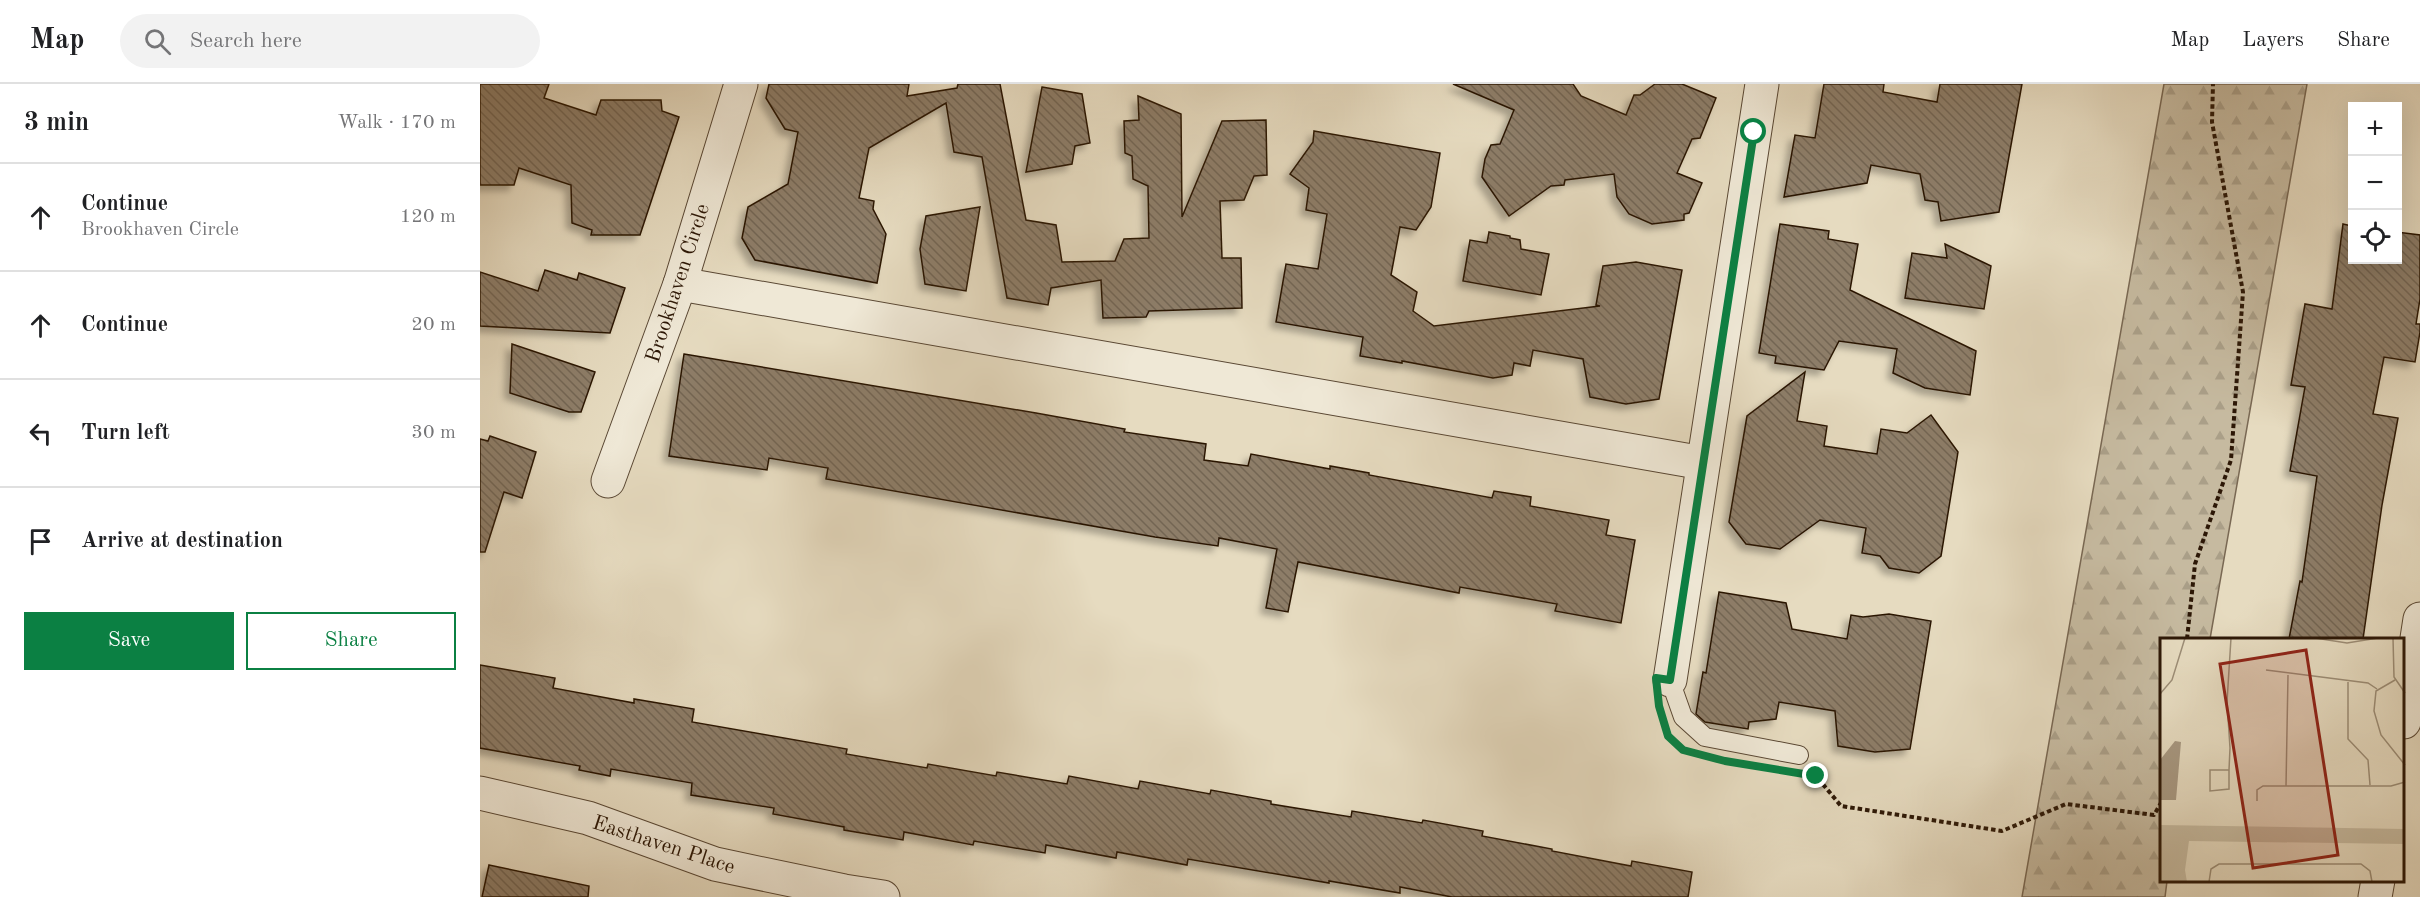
<!DOCTYPE html>
<meta charset="utf-8">
<style>
:root{--surface:#fff;--page:#f2f2f2;--text:#202124;--muted:#757577;--line:#e0e0e0;--accent:#0b8043}
body{margin:0;font-family:"Old Standard TT",serif;background:var(--page);color:var(--text)}
.controls{position:absolute;right:18px;top:18px;display:grid;overflow:hidden;border-radius:0px;box-shadow:0 6px 24px #0002}
.controls button{width:54px;height:54px;display:grid;place-items:center;padding:0;border:0;border-bottom:2px solid var(--line);background:var(--surface);color:var(--text);font:30px sans-serif}
.stop{position:absolute;width:18px;height:18px;margin:-14px;border:4px solid #0b8043;border-radius:50%;background:#fff}
.stop.end{background:#0b8043;border-color:#fff;box-shadow:0 2px 6px #0008}
.list{margin:0;padding:0;list-style:none}
h2{display:flex;justify-content:space-between;align-items:center;height:78px;margin:0;padding:0 24px;font-size:26px}
h2 small{font-size:20px;font-weight:400;color:var(--muted)}
.list li{display:grid;grid-template-columns:39px 1fr auto;gap:18px;align-items:center;box-sizing:border-box;height:108px;padding:0 24px;border-top:2px solid var(--line)}
.list b{display:block;font-size:22px;white-space:nowrap}
.list p{margin:0;font-size:20px;white-space:nowrap;color:var(--muted)}
.list em{font-size:20px;font-style:normal;color:var(--muted)}
.actions{display:flex;gap:12px;padding:18px 24px}
.actions a{flex:1;padding:14px 0;border:2px solid var(--accent);border-radius:0px;text-align:center;font-size:21px;color:var(--accent)}
.actions .main{background:var(--accent);color:#fff}
.icon{flex:none;width:33px;height:33px;fill:none;stroke:currentColor;stroke-width:2;stroke-linecap:round;stroke-linejoin:round}
.map{position:relative;flex:none;width:1940px;height:813px;overflow:hidden}
header{display:flex;align-items:center;gap:36px;box-sizing:border-box;height:84px;padding:0 30px;background:var(--surface);border-bottom:2px solid var(--line)}
header strong{font-size:28px}
nav{display:flex;gap:33px;margin-inline-start:auto;font-size:21px}
.search{width:420px;height:54px;background:var(--page);display:flex;align-items:center;gap:15px;box-sizing:border-box;padding:0 21px;border-radius:33px;color:var(--muted);font-size:22px}
main{display:flex}
aside{flex:1;background:var(--surface)}
.map>svg:first-child{display:block}
.forest{fill:url(#forest-firs);stroke:#796853;stroke-width:1.5}
.building{fill:url(#building-back-hatch);stroke:#2c1706;stroke-width:1.5;filter:url(#shadow)}
.lines{fill:none;stroke-linecap:round;stroke-linejoin:round}
.service-casing{stroke:#5a4834;stroke-width:20}
.minor-casing{stroke:#5a4834;stroke-width:35}
.path{stroke:#2c1706;stroke-width:4;stroke-dasharray:4.5 3;stroke-linecap:butt}
.service{stroke:#efe8d6;stroke-width:18}
.minor{stroke:#efe8d6;stroke-width:33}
.route{stroke:#0b8043;stroke-width:8}
.labels{text-anchor:middle;stroke-width:4.5;stroke-linejoin:round;paint-order:stroke}
.street-label{font-size:21px;fill:#2c1706;stroke:#efe8d6}
.inset-road{fill:none;stroke:#9c8d76;stroke-width:1.5}
.view{fill:#8f2418;fill-opacity:0.15;stroke:#8f2418;stroke-width:3}
.inset-edge{fill:none;stroke:#2c1706;stroke-width:3}
</style>
<header>
<strong>Map</strong>
<div class="search"><svg class="icon" aria-label="search" viewBox="0 0 24 24"><circle cx="10" cy="10" r="6"/><path d="M15 15l6 6"/></svg>Search here</div>
<nav><a>Map</a><a>Layers</a><a>Share</a></nav>
</header>
<main>
<aside>
<h2>3 min<small>Walk · 170 m</small></h2>
<ul class="list">
<li><svg class="icon" aria-label="ahead" viewBox="0 0 24 24"><path d="M12 20V5M6 11l6-6 6 6"/></svg><div><b>Continue</b><p>Brookhaven Circle</p></div><em>120 m</em></li>
<li><svg class="icon" aria-label="ahead" viewBox="0 0 24 24"><path d="M12 20V5M6 11l6-6 6 6"/></svg><div><b>Continue</b></div><em>20 m</em></li>
<li><svg class="icon" aria-label="left" viewBox="0 0 24 24"><path d="M17 20v-9H6M10 6l-5 5 5 5"/></svg><div><b>Turn left</b></div><em>30 m</em></li>
<li><svg class="icon" aria-label="arrive" viewBox="0 0 24 24"><path d="M6 21V4h12l-3 4 3 4H6"/></svg><div><b>Arrive at destination</b></div></li>
</ul>
<div class="actions"><a class="main">Save</a><a>Share</a></div>
</aside>
<div class="map">
<svg width="1940" height="813" viewBox="0 0 1940 813">
<defs>
<pattern id="forest-firs" width="22" height="20" patternUnits="userSpaceOnUse" patternTransform="scale(1.5)"><rect width="22" height="20" fill="#c6baa0"/><path d="M5 1l3.5 6h-7zM16 11l3.5 6h-7z" fill="#aa9f88"/></pattern>
<pattern id="building-back-hatch" width="6" height="6" patternUnits="userSpaceOnUse" patternTransform="scale(1.5)"><rect width="6" height="6" fill="#8d7d67"/><path d="M-1 5l2 2M0 0l6 6M5-1l2 2" fill="none" stroke="#736553"/></pattern>
<filter id="shadow"><feDropShadow dx="-5.5" dy="5.5" stdDeviation="3" flood-color="#0004"/></filter>
</defs>
<rect width="100%" height="100%" fill="#e6dbc0"/>
<filter id="stains"><feTurbulence type="fractalNoise" baseFrequency=".00333" numOctaves="4"/><feColorMatrix values="0 0 0 0 .2 0 0 0 0 .09 0 0 0 0 .02 0 0 0 .5 -.17"/></filter>
<radialGradient id="worn" r=".72"><stop offset=".6" stop-color="#630" stop-opacity="0"/><stop offset="1" stop-color="#630" stop-opacity=".3"/></radialGradient>
<!-- forest -->
<polygon class="forest" points="1684,0 1827,0 1730,555 1682,555 1682,796 1687,797 1685,813 1542,813"/>
<!-- building -->
<g class="building">
<polygon points="0,0 69,0 64,14 116,31 121,16 181,16 182,27 199,33 160,151 111,151 112,146 92,139 91,101 39,84 34,101 0,101"/>
<polygon points="289,0 429,0 427,12 477,4 478,0 520,0 546,136 576,141 582,178 635,177 644,155 669,154 668,102 653,95 652,72 645,69 644,37 659,36 658,12 701,30 702,133 742,37 786,36 787,91 774,92 764,116 740,117 742,174 761,174 762,224 669,227 666,233 623,234 621,196 571,204 568,221 527,214 502,73 474,68 466,19 389,64 379,114 394,117 393,125 406,150 397,199 275,176 262,154 268,123 308,100 318,48 305,45 286,14"/>
<polygon points="973,0 1093,0 1101,12 1146,31 1154,11 1160,11 1175,0 1202,0 1236,14 1220,54 1212,55 1197,89 1222,99 1209,129 1204,130 1204,136 1172,140 1149,130 1137,113 1134,90 1085,96 1084,101 1071,102 1029,132 1002,93 1005,75 1011,61 1020,60 1034,26"/>
<polygon points="1344,0 1404,0 1403,8 1457,18 1460,0 1542,0 1519,128 1461,137 1458,118 1445,116 1440,90 1391,81 1387,99 1304,113 1315,51 1335,54"/>
<polygon points="562,3 602,10 610,59 595,62 592,80 546,88"/>
<polygon points="834,47 960,69 951,123 936,146 920,143 911,191 937,208 933,227 954,242 1120,222 1116,221 1123,182 1156,178 1202,186 1179,315 1146,320 1110,313 1103,275 1053,266 1050,282 1034,279 1032,291 1013,294 922,277 922,279 880,272 883,253 796,238 806,180 838,185 847,130 826,126 829,104 810,90 833,58"/>
<polygon points="500,123 486,207 445,200 440,165 446,132"/>
<polygon points="1300,140 1349,147 1348,155 1378,160 1370,206 1496,267 1490,311 1445,304 1413,289 1417,265 1359,257 1344,286 1295,279 1296,272 1279,269"/>
<polygon points="1863,140 1872,142 1872,176 1917,176 1917,148 1940,151 1940,215 1936,240 1940,240 1940,248 1935,278 1904,273 1893,330 1918,334 1902,421 1883,555 1809,555 1820,497 1822,498 1837,392 1810,387 1825,303 1811,301 1825,220 1852,225"/>
<polygon points="1009,148 1030,152 1030,154 1040,156 1041,165 1069,170 1061,211 983,197 990,156 1007,159"/>
<polygon points="1465,160 1511,182 1504,225 1425,214 1432,169 1467,174"/>
<polygon points="65,186 97,196 99,189 145,204 130,249 0,242 0,188 58,207"/>
<polygon points="32,260 115,288 101,328 89,328 30,309"/>
<polygon points="204,270 556,329 645,345 644,348 726,360 724,376 768,382 771,370 850,385 850,382 889,389 889,391 1012,414 1014,407 1051,413 1050,422 1129,436 1126,451 1155,456 1141,539 1075,527 1077,520 980,503 979,509 818,478 808,528 786,524 797,465 739,454 738,462 675,453 346,395 348,384 289,374 287,386 189,372"/>
<polygon points="1325,288 1317,337 1347,342 1344,362 1397,370 1401,345 1427,349 1451,331 1478,368 1461,472 1439,489 1409,484 1400,472 1382,469 1386,444 1340,436 1300,465 1266,460 1249,438 1267,332"/>
<polygon points="10,352 56,368 42,414 24,408 5,468 0,468 0,355 8,357"/>
<polygon points="1239,508 1306,519 1312,545 1367,555 1371,531 1383,533 1409,530 1451,537 1430,665 1395,668 1358,662 1355,627 1299,618 1296,635 1269,638 1268,645 1225,638 1216,630 1223,588 1226,589"/>
<polygon points="0,581 75,594 73,604 154,619 154,615 214,625 212,638 367,665 366,670 447,684 448,680 516,692 517,688 587,700 589,692 658,705 660,697 730,710 731,706 791,717 791,720 871,733 872,727 942,739 943,736 1003,747 1002,752 1072,765 1072,767 1151,782 1152,777 1212,788 1208,813 972,813 920,803 920,809 849,797 849,799 708,775 707,781 637,768 636,774 566,761 565,769 494,757 493,761 424,748 423,756 364,746 364,743 293,730 294,724 211,711 212,699 131,685 130,692 99,686 100,682 0,664"/>
<polygon points="9,781 109,802 108,813 2,813"/>
</g>
<g class="lines">
<defs>
<polyline id="service" points="1190,596 1203,633 1225,653 1319,671"/>
<g id="minor">
<polyline points="200,200 1223,379"/>
<polyline points="128,397 200,200 261,0"/>
<polyline points="1190,596 1282,0"/>
<polyline points="1924,638 1940,535"/>
<polyline points="0,709 108,734 235,780 364,807 403,813"/>
<polyline points="1895,813 1898,796"/>
</g>
</defs>
<!-- service casing -->
<use href="#service" class="service-casing"/>
<!-- minor casing -->
<use href="#minor" class="minor-casing"/>
<!-- path -->
<g class="path">
<polyline points="1707,555 1715,480 1751,376 1763,208 1732,38 1733,0"/>
<polyline points="1332,691 1336,692 1361,722 1522,747 1586,720 1674,731 1682,717"/>
</g>
<!-- service -->
<use href="#service" class="service"/>
<!-- minor -->
<use href="#minor" class="minor"/>
</g>
<g class="lines">
<!-- route -->
<polyline class="route" points="1274,48 1190,596 1176,594 1179,622 1188,652 1203,666 1245,677 1336,692"/>
</g>
<g class="labels">
<!-- street labels -->
<g class="street-label">
<text transform="translate(197 199) rotate(-72)" y="7">Brookhaven Circle</text>
<text transform="translate(184 760) rotate(18)" y="7">Easthaven Place</text>
</g>
</g>
<!-- overview -->
<g transform="translate(1680 554)">
<rect width="244" height="244" fill="#e6dbc0"/>
<path d="M 0,187 L 244,191 L 244,206 L 29,203 L 25,232 L 27,244 L 0,244 Z" fill="#c6baa0"/>
<path d="M 15,103 L 21,104 L 16,162 L 0,162 L 0,122 Z" fill="#a79881"/>
<path class="inset-road" d="M 155,0 L 187,5 L 218,0M 233,0 L 234,39 L 245,55M 106,32 L 208,45 L 217,51M 235,42 L 216,53 L 214,73 L 221,97 L 245,127M 188,44 L 188,101 L 208,122 L 210,147M 0,56 L 12,42 L 25,0M 69,132 L 50,132 L 50,153 L 69,151 L 69,132 L 70,110 L 67,64 L 71,0M 126,148 L 128,37M 97,163 L 97,152 L 103,148 L 231,148 L 245,144M 49,244 L 51,231 L 59,226 L 201,226 L 210,233 L 212,244"/>
<path class="view" d="M 146,12 L 178,217 L 93,230 L 60,26 Z"/>
<rect width="244" height="244" class="inset-edge"/>
</g>
<rect width="100%" height="100%" filter="url(#stains)"/>
<rect width="100%" height="100%" fill="url(#worn)"/>
</svg>
<div class="controls">
<button>+</button>
<button>−</button>
<button><svg class="icon" aria-label="locate" viewBox="0 0 24 24"><circle cx="12" cy="12" r="6"/><path d="M12 2v4M12 18v4M2 12h4M18 12h4"/></svg></button>
</div>
<div class="stop" style="left:1274px;top:48px"></div>
<div class="stop end" style="left:1336px;top:692px"></div>
</div>
</main>
